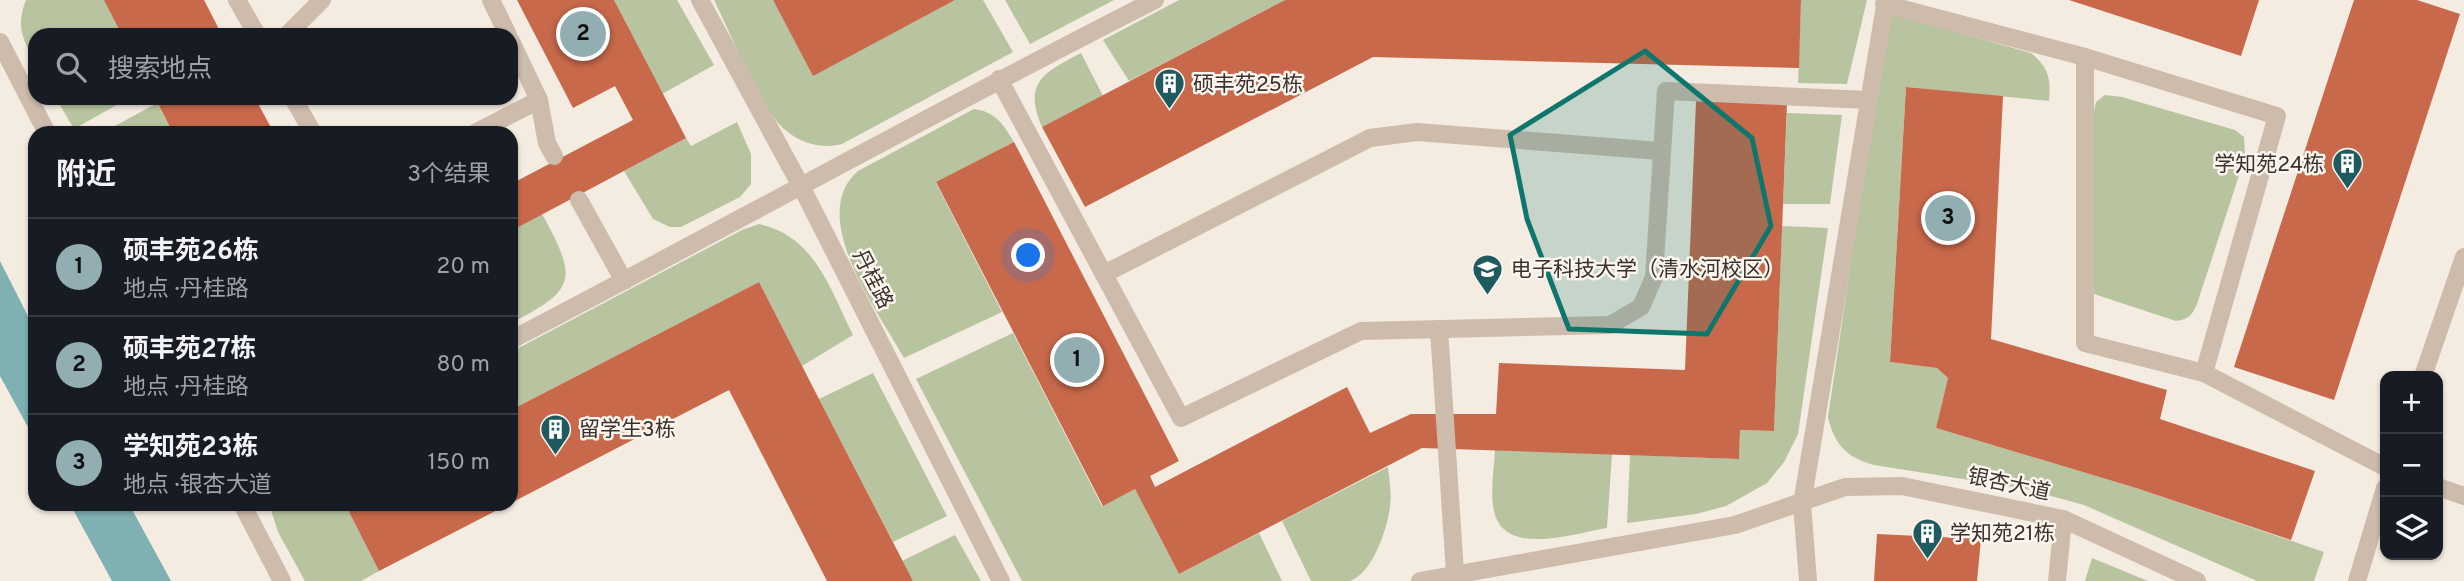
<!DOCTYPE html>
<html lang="zh">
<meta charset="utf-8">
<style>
:root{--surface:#171b24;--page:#20242c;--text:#f1f3f6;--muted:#9ea1a6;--line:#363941;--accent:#92aeb2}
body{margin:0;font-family:Overpass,"Noto Sans SC",sans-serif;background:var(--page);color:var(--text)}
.controls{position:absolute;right:21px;bottom:21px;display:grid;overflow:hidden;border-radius:14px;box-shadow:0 2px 5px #0004}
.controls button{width:63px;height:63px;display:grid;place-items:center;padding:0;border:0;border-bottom:2px solid var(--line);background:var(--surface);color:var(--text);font:35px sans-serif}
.you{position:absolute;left:1029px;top:256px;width:24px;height:24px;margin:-18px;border:5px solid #fff;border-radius:50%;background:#1a73e8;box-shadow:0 0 0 10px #1a73e833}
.badge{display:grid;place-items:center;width:46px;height:46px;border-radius:50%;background:var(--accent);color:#111;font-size:23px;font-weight:700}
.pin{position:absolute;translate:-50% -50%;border:4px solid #fff;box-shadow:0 2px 7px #0006}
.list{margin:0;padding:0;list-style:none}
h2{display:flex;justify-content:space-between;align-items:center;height:91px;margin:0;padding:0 28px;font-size:30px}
h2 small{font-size:23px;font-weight:400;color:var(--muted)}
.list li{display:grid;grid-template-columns:46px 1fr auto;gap:21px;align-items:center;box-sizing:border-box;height:98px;padding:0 28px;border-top:2px solid var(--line)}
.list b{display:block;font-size:26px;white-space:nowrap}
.list p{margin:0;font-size:23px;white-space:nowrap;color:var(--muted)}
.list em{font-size:23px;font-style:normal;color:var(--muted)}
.icon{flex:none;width:38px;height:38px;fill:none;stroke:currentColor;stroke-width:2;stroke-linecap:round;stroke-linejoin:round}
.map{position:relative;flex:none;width:2464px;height:581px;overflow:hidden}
.search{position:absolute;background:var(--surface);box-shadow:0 2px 5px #0004;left:28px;top:28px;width:490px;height:77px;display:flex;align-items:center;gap:18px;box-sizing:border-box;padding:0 24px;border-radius:21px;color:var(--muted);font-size:26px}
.panel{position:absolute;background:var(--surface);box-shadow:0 2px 5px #0004;left:28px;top:126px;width:490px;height:385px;border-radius:21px}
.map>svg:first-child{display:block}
.green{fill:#b8c4a0}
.water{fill:#7fb0b2}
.building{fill:#c8694b}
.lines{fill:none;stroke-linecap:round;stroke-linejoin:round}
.service{stroke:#cdbbac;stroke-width:18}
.minor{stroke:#cdbbac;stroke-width:18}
.marked{fill:#0f766e;fill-opacity:0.2;stroke:#0f766e;stroke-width:5;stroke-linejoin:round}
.labels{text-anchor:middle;stroke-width:5;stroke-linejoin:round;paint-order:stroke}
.poi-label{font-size:21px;fill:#3b302b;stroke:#fbf5ee;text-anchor:start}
.street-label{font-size:21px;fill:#3b302b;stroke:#fbf5ee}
</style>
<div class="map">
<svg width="2464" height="581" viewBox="0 0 2464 581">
<rect width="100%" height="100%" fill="#f4ebe1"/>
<!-- green -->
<g class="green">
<path d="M 26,0 L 105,0 L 122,35 L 35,35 L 35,61 C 22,39 16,25 26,0 Z"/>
<polygon points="614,0 677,0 714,65 662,94"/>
<path d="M 714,0 L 773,0 L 813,75 L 955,0 L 983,0 L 1013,52 L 842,144 C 820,150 795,142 779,124 C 756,97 731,34 714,0 Z"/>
<polygon points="1005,0 1114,0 1030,44"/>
<polygon points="1179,0 1285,0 1129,81 1103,40"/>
<polygon points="1801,0 1867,0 1847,84 1798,83"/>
<path d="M 1893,14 L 2031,53 C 2049,68 2051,79 2049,101 L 1906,87 L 1890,362 L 1937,368 L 1948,378 L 1936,428 L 2136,488 L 2324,552 L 2314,581 L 2257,581 L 2084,505 L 2026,489 L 1874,465 C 1847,458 1834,444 1828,417 L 1880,65 Z"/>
<path d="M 1081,53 L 1103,96 L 1042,127 C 1023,81 1044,73 1081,53 Z"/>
<path d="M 2105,95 L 2122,97 L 2235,130 L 2244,137 L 2245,157 L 2197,304 C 2192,315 2189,319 2176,321 L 2094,294 L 2081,279 L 2094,111 L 2096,102 Z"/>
<polygon points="56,98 129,98 74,129"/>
<polygon points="157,103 173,133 102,133"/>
<path d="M 974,109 C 996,112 1003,124 1014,142 L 936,183 L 1002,312 L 904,358 C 878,311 806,216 858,171 Z"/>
<polygon points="1787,113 1842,115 1830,204 1783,204"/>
<polygon points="737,122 751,154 751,184 740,197 681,227 670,227 653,219 624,171 686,138 691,146"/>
<path d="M 542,214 C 577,278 578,289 511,323 L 511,231 Z"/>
<path d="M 759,224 C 815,236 830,289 853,335 L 802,366 L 759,282 L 511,410 L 511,352 L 742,230 Z"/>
<polygon points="1782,226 1828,228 1798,434 1784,462 1767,483 1726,506 1696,514 1627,523 1630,455 1739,459 1740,430 1774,431"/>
<polygon points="1013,333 1102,506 1135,489 1179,574 1259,533 1282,581 1022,581 916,379"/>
<polygon points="873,373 947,516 893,542 819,399"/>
<path d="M 1495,450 L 1612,454 L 1607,528 C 1575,533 1504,558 1494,511 C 1490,493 1494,469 1495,450 Z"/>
<path d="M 1388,467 C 1389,479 1392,493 1390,506 C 1388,527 1373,573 1350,581 C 1339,581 1322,581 1311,581 L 1282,521 Z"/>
<polygon points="269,504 345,504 379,571 361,581 305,581 278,532"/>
<polygon points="955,535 981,581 913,581 902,561"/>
<polygon points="2092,558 2148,581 2085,581"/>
</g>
<!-- water -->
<g class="water">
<polygon points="0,261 35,330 35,440 0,376"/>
<polygon points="70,504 129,504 171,581 112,581"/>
</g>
<!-- building -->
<g class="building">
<polygon points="104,0 204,0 222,35 122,35"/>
<polygon points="517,0 614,0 686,138 511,231 511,184 633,120 615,86 573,108"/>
<polygon points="773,0 955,0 813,76"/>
<polygon points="1285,0 1801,0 1799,68 1373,57 1085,207 1042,127"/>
<polygon points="2069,0 2259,0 2241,56"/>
<polygon points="2354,0 2417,0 2460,14 2334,400 2234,367"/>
<polygon points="1906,87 2003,96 1991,339 2167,390 2160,419 2315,471 2291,540 2136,488 1936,428 1948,378 1937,368 1890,362"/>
<polygon points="155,98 255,98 274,133 173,133"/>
<polygon points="1696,101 1787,104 1774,431 1740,430 1739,459 1422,448 1179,574 1135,489 1103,506 936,182 1014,142 1179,461 1150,476 1155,487 1347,387 1370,433 1411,414 1496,414 1499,363 1685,370"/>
<polygon points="759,282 819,399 913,581 827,581 729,390 511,503 511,410"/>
<polygon points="345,504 509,504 379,571"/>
<polygon points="1877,534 1981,539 1977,581 1874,581"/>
</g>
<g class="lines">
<!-- service -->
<g class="service">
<polyline points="237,0 257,35"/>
<polyline points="491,0 508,35"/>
<polyline points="1884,4 2085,57 2277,116 2204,373"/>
<polyline points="287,35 322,0"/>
<polyline points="511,41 539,100 547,143 554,156"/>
<polyline points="2085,57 2085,343 2204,373 2385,467"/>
<polyline points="999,79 1181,418 1361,331 1610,325 1641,307 1654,277 1666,91 1869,100"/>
<polyline points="293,98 313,133"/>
<polyline points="475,133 539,100"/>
<polyline points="579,200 624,281"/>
<polyline points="1104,274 1370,138 1417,132 1660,151"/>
<polyline points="1439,329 1455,573"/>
<polyline points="2438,487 2464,496"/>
<polyline points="2057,581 2063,519"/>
</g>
<!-- minor -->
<g class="minor">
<polyline points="700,0 802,188 1001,581"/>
<polyline points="0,42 47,133"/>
<path d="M 511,340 C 726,228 938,110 1155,0"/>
<polyline points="2423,376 2464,257"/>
<polyline points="242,504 282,581"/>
<polyline points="1420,581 1735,525 1845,487 1902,486 2063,519 2197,581"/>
<polyline points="1808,581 1802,504 1886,0"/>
<polyline points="2357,581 2385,488"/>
</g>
</g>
<!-- marked area -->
<path class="marked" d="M 1645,51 L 1752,138 L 1771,226 L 1707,334 L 1569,329 L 1527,219 L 1510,135 Z"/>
<!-- icons -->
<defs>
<symbol id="building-pin" viewBox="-11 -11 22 30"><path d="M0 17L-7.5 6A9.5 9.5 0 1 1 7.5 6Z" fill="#1f5a5e" stroke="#fbf5ee"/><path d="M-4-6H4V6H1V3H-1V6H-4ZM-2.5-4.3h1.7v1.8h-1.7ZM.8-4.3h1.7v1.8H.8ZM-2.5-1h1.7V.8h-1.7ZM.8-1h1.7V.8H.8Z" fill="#fff"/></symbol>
<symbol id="university-pin" viewBox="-11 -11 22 30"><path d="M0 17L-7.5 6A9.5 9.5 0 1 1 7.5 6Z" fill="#1f5a5e" stroke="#fbf5ee"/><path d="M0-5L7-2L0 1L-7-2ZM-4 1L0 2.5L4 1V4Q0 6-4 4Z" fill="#fff"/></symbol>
</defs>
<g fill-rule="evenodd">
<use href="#building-pin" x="1152" y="66" width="35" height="47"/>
<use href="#building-pin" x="2330" y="146" width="35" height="47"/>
<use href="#university-pin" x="1470" y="252" width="35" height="47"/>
<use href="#building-pin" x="538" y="412" width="35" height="47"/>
<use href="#building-pin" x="1910" y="516" width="35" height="47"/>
</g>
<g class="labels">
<!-- poi labels -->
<g class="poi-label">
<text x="1193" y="91">硕丰苑25栋</text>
<text x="2324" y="171" text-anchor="end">学知苑24栋</text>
<text x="1511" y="276">电子科技大学（清水河校区）</text>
<text x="579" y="436">留学生3栋</text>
<text x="1950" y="540">学知苑21栋</text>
</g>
<!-- street labels -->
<g class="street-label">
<text transform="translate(873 279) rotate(63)" y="7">丹桂路</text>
<text transform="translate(2009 484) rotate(12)" y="7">银杏大道</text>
</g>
</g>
</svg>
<div class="controls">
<button>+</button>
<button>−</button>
<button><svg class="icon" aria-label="layers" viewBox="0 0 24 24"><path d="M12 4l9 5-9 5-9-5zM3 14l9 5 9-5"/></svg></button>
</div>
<div class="you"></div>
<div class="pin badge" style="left:1077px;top:360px">1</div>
<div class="pin badge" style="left:583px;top:34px">2</div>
<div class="pin badge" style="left:1948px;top:218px">3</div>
<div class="search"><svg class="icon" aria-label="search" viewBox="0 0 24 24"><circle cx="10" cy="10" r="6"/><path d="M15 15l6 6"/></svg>搜索地点</div>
<section class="panel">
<h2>附近<small>3个结果</small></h2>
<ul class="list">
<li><span class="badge">1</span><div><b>硕丰苑26栋</b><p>地点 · 丹桂路</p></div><em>20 m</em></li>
<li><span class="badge">2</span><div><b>硕丰苑27栋</b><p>地点 · 丹桂路</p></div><em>80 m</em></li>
<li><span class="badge">3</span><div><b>学知苑23栋</b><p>地点 · 银杏大道</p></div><em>150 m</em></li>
</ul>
</section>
</div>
